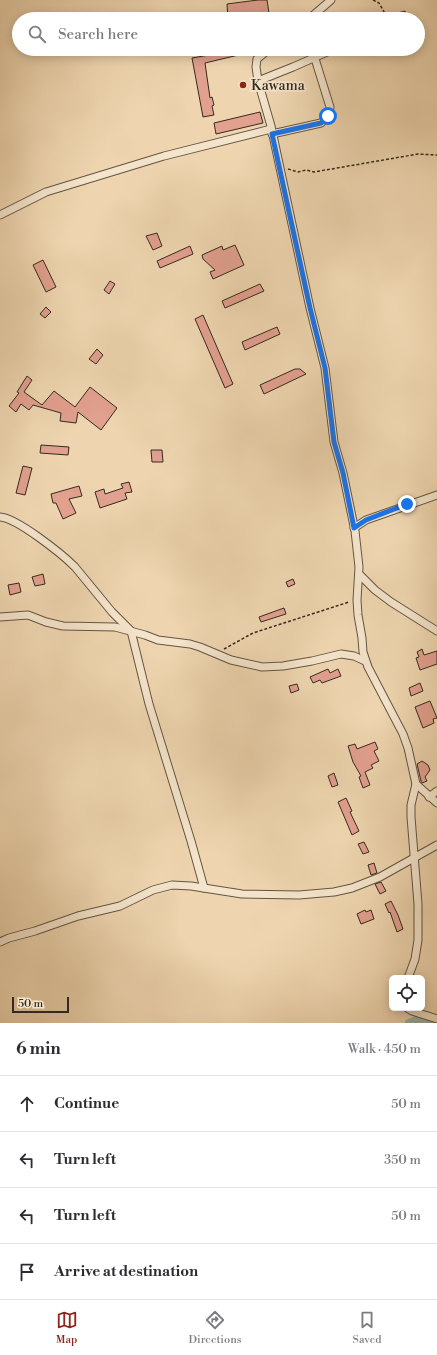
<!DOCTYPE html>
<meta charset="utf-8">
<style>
:root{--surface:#fff;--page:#f2f2f3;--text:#2b2b33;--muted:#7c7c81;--line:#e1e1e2;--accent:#8f2418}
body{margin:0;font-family:"Libre Bodoni",serif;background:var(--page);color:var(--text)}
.controls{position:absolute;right:12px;bottom:12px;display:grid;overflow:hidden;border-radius:6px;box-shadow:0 2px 10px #0003}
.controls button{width:36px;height:36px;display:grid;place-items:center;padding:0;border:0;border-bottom:1px solid var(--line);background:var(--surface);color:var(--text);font:20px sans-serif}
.scale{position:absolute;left:12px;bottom:10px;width:57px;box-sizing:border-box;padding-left:4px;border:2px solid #352a1f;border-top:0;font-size:11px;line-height:14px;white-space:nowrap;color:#352a1f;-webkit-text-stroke:3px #f4e4cb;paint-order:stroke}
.stop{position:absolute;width:12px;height:12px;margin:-9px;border:3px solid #1a73e8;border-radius:50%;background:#fff}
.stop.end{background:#1a73e8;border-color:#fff;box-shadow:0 1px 4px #0008}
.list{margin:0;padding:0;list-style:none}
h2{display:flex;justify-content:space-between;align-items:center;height:52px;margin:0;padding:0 16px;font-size:17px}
h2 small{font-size:13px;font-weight:400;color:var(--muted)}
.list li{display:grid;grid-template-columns:26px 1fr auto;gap:12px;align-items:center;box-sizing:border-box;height:56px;padding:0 16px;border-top:1px solid var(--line)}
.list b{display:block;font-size:15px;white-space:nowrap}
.list em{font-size:13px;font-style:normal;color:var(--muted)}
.icon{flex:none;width:22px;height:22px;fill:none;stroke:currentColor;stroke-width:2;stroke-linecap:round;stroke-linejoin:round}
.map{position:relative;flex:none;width:437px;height:1023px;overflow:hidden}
.search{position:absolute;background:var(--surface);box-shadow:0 2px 10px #0003;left:12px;right:12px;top:12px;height:44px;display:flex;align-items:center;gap:10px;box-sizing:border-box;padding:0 14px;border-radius:22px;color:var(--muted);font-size:15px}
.sheet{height:276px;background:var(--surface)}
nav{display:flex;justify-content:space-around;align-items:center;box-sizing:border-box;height:56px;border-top:1px solid var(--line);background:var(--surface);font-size:11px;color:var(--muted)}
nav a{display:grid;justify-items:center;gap:2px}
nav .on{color:var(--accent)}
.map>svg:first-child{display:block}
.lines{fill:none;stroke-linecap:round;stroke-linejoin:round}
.canal{stroke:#99b8ae;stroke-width:8}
.building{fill:#e2a08f;stroke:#352a1f}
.street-casing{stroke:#635543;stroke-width:9}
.path{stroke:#352a1f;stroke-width:1.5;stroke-dasharray:3 2;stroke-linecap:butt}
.street{stroke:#f4e4cb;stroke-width:7}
.route{stroke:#1a73e8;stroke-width:5}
.poi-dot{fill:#8f2418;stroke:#f4e4cb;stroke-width:1.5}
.labels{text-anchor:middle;stroke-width:3.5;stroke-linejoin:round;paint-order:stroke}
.poi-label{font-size:14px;fill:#352a1f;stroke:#f4e4cb;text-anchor:start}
</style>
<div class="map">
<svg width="437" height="1023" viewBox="0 0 437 1023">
<rect width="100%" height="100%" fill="#eed5af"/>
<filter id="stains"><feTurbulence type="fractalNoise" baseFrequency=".005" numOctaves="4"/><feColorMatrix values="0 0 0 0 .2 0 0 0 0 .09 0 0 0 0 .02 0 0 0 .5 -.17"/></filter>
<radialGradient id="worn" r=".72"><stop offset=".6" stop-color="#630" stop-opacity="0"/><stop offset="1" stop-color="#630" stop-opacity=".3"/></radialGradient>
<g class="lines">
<!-- canal -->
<polyline class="canal" points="409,1023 419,1019 432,1021"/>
</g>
<!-- building -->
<g class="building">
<polygon points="258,0 267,0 269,13 228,19 227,4"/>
<polygon points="405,11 407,19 395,19 394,14"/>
<polygon points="221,49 250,49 251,52 205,63 210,98 212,97 214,105 212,106 214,115 203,117 192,58 209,55 208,52"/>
<polygon points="260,112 263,123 216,134 214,123"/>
<polygon points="157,233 162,246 153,250 146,236"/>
<polygon points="235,245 244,265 213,279 210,272 215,270 203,259 202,255 222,246 223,250"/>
<polygon points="190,246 193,254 160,268 157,261"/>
<polygon points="43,260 56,287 46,292 33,265"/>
<polygon points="110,281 115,284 109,294 104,290"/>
<polygon points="260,284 264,291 225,308 222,301"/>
<polygon points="46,307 51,312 45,318 40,314"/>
<polygon points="203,315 233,384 225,388 195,319"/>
<polygon points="277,327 280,334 245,350 242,342"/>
<polygon points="97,349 103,355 96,364 89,359"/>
<polygon points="295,369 300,369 306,374 264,394 260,385"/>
<polygon points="27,376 32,380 24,392 42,405 54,391 75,407 90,387 117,408 101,430 78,412 76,423 60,421 61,413 33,405 29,410 21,404 16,412 9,406 19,393 17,392"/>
<polygon points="41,445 69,447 68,455 40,453"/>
<polygon points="151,450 162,450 163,462 152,462"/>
<polygon points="23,466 32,468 25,495 16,493"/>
<polygon points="129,482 132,492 125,493 127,499 100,508 95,492 104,489 105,494 123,488 121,484"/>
<polygon points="79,486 82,496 69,499 76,513 63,519 56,503 53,503 51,494"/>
<polygon points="43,574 45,584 35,586 32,577"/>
<polygon points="293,579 295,584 288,587 286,582"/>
<polygon points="19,583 21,592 10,595 8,585"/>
<polygon points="284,608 286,614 261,622 259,617"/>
<polygon points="422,649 424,655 437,651 437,664 420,670 416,658 419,657 417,652"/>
<polygon points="328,669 330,673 338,669 341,676 322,683 320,680 313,683 310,677"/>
<polygon points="420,683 423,691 411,696 409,688"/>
<polygon points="297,684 299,690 291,693 289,686"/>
<polygon points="430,701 437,718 433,719 434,723 423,728 415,707"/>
<polygon points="375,742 378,749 374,751 379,761 371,765 373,768 365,772 370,785 363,788 359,777 361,776 353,762 348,746 355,744 357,749"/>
<polygon points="422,761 428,765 430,770 425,777 427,781 422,783 421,781 417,764"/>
<polygon points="334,773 338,785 332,787 328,776"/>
<polygon points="346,798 352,811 350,812 359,831 352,835 338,802"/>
<polygon points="364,842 369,852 363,854 358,844"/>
<polygon points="374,863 377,873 371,875 368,865"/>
<polygon points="381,882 386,891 380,894 375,884"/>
<polygon points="391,901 398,915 403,929 397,932 390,912 389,913 385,904"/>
<polygon points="365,910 366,912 371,910 374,919 361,924 357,914"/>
</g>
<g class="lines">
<defs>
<g id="street">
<polyline points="309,19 331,0"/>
<polyline points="269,49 257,59 256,67 258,81 271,126 310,308 325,368 334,442 343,473 355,531 359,567 357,600 358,615 362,638 363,652 368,667 403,734 408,748 416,784 437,803"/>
<polyline points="258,81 293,67 334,49"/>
<polyline points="272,134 321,123 328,116 330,107 312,49"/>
<polyline points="0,215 46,192 164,156 271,129"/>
<path d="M 0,517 C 17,518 62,554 75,567 L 112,612 L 131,631 L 149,704 L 191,841 L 204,888"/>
<polyline points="354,528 366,520 437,495"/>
<polyline points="360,575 375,590 391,602 437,631"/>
<polyline points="0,617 28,615 46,622 63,626 115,627 145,635 158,640 190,644 200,647 231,660 262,667 283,666 312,661 341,654 354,656 365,661"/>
<polyline points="429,797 437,791"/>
<polyline points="0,942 9,938 35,931 78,916 120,906 153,890 172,885 191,886 242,894 299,895 334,892 352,888 380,877 437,845"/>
<polyline points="408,978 415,959 418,940 418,904 411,817 411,805 416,784"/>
<polyline points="407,1008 412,1011 437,1019"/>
</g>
</defs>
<!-- street casing -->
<use href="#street" class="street-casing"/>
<!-- path -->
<g class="path">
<polyline points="373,0 379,3 388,19"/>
<polyline points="288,169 298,172 306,170 314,172 418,154 437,155"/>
<polyline points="224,649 253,633 349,602"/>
</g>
<!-- street -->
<use href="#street" class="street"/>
</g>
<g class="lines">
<!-- route -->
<polyline class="route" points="328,116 321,123 272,134 310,308 325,368 334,442 343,473 354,528 366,520 407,504"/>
</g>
<!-- markers -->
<circle class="poi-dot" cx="243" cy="85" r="4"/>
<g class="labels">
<!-- poi labels -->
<g class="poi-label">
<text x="251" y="90">Kawama</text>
</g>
</g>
<rect width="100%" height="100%" filter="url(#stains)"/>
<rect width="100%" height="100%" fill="url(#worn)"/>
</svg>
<div class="controls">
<button><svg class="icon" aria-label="locate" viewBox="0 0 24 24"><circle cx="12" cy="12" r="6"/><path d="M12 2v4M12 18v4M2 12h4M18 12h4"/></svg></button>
</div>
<div class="scale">50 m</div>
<div class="stop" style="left:328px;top:116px"></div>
<div class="stop end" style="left:407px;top:504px"></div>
<div class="search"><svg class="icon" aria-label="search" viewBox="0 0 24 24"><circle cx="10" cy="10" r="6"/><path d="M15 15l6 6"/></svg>Search here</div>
</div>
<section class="sheet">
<h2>6 min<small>Walk · 450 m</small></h2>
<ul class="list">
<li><svg class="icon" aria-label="ahead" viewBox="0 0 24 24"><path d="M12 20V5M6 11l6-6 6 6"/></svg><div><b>Continue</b></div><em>50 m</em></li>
<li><svg class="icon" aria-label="left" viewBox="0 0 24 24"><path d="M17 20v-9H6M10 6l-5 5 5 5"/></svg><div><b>Turn left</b></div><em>350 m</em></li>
<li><svg class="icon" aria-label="left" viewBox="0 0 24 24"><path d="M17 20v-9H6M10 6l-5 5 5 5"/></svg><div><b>Turn left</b></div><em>50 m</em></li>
<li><svg class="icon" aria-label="arrive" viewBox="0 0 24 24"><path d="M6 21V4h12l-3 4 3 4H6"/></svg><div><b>Arrive at destination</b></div></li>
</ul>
</section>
<nav>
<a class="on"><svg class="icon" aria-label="map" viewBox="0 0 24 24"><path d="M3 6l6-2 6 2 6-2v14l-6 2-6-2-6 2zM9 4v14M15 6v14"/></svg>Map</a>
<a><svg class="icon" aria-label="directions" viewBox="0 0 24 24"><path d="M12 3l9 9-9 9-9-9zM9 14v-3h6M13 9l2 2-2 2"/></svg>Directions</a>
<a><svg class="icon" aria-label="saved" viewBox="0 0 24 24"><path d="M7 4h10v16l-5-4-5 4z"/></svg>Saved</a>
</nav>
